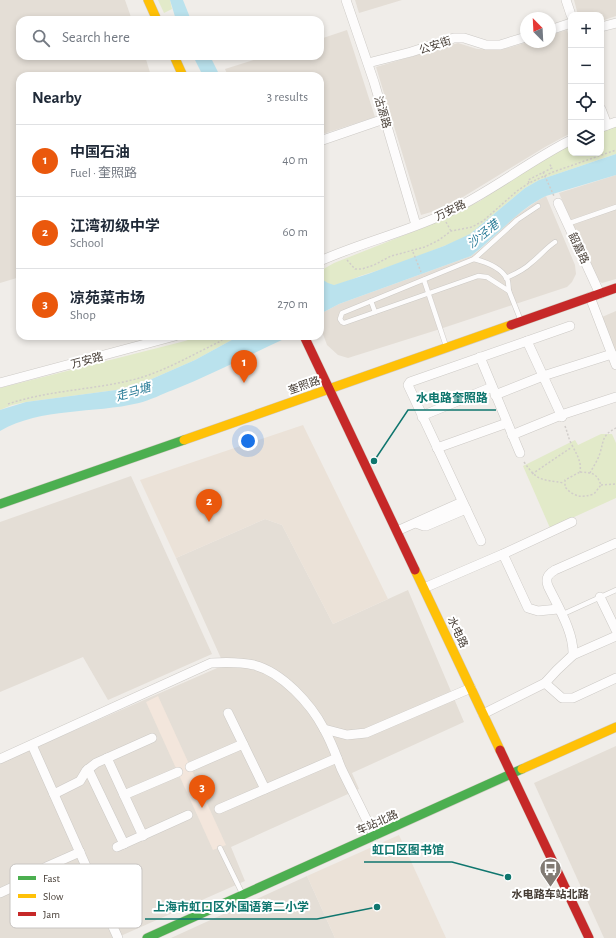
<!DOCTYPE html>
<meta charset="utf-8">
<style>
:root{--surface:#fff;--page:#f2f2f3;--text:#1f2937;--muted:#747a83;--line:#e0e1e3;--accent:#ea580c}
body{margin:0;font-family:"Alegreya Sans","Noto Sans SC",sans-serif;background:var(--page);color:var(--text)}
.controls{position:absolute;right:12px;top:12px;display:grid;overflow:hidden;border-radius:8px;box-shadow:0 2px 6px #0003}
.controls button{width:36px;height:36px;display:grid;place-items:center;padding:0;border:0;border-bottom:1px solid var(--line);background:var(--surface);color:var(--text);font:20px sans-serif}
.compass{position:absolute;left:520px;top:12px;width:36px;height:36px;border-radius:50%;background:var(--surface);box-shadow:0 2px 6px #0003;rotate:336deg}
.you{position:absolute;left:248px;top:441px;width:14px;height:14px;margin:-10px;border:3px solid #fff;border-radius:50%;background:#1a73e8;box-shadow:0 0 0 6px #1a73e833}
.badge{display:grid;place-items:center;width:26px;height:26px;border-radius:50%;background:var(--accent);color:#fff;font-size:13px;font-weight:700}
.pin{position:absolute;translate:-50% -33px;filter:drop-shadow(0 1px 2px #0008)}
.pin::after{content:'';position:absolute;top:21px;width:14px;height:12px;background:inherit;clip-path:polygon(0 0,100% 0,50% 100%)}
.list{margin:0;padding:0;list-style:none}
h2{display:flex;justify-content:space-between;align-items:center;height:52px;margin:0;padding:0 16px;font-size:17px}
h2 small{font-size:13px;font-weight:400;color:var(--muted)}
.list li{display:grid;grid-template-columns:26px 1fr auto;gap:12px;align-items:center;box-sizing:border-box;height:72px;padding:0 16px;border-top:1px solid var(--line)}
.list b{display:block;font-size:15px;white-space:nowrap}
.list p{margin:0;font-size:13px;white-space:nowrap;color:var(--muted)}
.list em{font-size:13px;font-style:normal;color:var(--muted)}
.icon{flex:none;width:22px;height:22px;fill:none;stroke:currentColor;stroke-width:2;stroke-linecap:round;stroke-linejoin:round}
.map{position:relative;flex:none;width:616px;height:938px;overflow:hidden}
.search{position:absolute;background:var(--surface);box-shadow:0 2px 6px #0003;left:16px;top:16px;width:308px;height:44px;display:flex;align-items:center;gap:10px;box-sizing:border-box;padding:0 14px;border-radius:12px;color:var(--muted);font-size:15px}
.panel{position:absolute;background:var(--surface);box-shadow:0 2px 6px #0003;left:16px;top:72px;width:308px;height:268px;border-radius:12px}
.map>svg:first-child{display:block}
.residential{fill:#e4ded6}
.commercial{fill:#f3e6dc}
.education{fill:#ebe2d8}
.green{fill:#e2eac9}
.water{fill:#bae2ed}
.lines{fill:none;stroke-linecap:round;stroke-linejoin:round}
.lane-casing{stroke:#ccc9c5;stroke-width:5.5}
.street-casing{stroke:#ccc9c5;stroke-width:10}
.fast-casing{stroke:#d1cac1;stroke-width:10}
.slow-casing{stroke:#d1cac1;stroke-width:10}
.jam-casing{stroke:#d1cac1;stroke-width:10}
.path{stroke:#d1cdca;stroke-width:1.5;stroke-dasharray:2 2;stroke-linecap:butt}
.lane{stroke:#fdfcfc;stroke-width:4.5}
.street{stroke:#fdfcfc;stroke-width:9}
.fast{stroke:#4caf50;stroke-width:9}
.slow{stroke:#ffc107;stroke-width:9}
.jam{stroke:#c62828;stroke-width:9}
.path-bridge{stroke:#d1cdca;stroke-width:1.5;stroke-dasharray:2 2;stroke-linecap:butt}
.labels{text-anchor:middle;stroke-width:4;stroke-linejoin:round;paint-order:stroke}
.street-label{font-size:11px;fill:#463d35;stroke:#fff}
.poi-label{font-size:11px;font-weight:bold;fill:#463d35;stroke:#fff}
.water-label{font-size:12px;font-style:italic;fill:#2b7d98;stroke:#fff}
.key{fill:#fff;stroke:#c8c5c2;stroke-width:1}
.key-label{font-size:11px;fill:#463d35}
.leader{fill:none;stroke:#0f766e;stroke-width:1.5}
.callout-dot{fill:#0f766e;stroke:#fff;stroke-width:1.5}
.callout-label{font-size:12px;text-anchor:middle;font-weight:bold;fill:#0f766e;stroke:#fff;stroke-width:4;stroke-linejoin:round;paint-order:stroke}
</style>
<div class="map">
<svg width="616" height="938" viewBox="0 0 616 938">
<rect width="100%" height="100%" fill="#f0ede9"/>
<!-- residential -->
<g class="residential">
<polygon points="0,0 125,0 132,20 20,20 20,56 145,56 151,76 20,76 20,277 0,283"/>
<polygon points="355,0 402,0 359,13"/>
<polygon points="574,0 616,0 616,16 601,21 601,15 578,15"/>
<polygon points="347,30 375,117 320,135 320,76 228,76 225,69 266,56 320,56 320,39"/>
<polygon points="567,30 571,44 571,133 545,147 445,208 421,215 376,67 458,43 477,49 501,50 528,42 550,42 550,35"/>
<polygon points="616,175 616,279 602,283 597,280 559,193"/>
<polygon points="546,196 575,265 576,274 572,282 567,287 437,330 348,358 338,355 327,345 320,326 320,314 339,304 471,256 483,247 514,217 537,201"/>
<polygon points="616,311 616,357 602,317"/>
<polygon points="131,476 212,654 108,700 83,657 0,692 0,522"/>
<polygon points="265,519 282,525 333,624 408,590 464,722 352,773 359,789 231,847 245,881 116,938 0,938 0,763 224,665 176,558"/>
<polygon points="616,746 616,938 604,938 534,783"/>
<polygon points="307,876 335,938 171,938"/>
</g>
<!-- commercial -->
<polygon class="commercial" points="158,696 226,845 213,850 146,702"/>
<!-- education -->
<g class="education">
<polygon points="303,425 388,599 333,624 282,525 265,519 176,558 140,480"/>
<polygon points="399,835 446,938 335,938 307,876"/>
</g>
<!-- green -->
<g class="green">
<polygon points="158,0 170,0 172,9 164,13"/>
<path d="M 616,126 L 616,154 L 539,180 L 525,188 L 470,234 L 459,240 C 427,253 394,266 360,276 C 353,279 341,284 334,285 C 326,285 320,278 320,271 L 334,263 L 430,225 L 480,201 L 527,169 L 571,143 L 571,153 L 601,153 L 601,131 Z"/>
<polygon points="199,336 239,336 195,360 138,385 116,390 26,402 12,405 0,410 0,388 185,341"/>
<polygon points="601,434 612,434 616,443 616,498 550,528 523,466 575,440 578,445"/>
</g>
<!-- water -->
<g class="water">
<polygon points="170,0 183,0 191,20 176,20"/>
<polygon points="193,56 210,56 220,76 203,76"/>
<path d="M 616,154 L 616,175 L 546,196 C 517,210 497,236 471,256 L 339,304 L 320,314 L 320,275 L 323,280 L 328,283 L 334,285 L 368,274 L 444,246 L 470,234 L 525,188 L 539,180 Z"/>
<path d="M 239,336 L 289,336 L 284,339 C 247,356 211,375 173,390 C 162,394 151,400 139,403 C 93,414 42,407 0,431 L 0,410 L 3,409 L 26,402 L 116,390 L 138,385 L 195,360 Z"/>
</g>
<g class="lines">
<defs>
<g id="lane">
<polyline points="567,224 616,207"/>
<path d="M 474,259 C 486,262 501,267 507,279 C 509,282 508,287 509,291"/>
<path d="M 506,278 C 515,274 524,270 531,263 C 540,256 546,248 555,242"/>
<polyline points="424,280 446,346"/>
<polyline points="371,301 375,312"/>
<polyline points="521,321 509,291 487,277 478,276 344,323 342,322 340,319 342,313 474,259 517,220 538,206"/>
<polyline points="561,615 616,590"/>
<polyline points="220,848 242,893"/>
</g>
<g id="street">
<polyline points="346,0 374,82 416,225"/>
<polyline points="566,0 571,15"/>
<polyline points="601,27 616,23"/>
<polyline points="550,30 571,23"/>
<polyline points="368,63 411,52 454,38 464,38 486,45 500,45 526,37"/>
<polyline points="601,109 607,125"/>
<polyline points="602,127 616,122"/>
<polyline points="320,141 384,119"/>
<polyline points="558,203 600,294"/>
<path d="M 320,261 C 360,243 403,233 442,215 C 487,195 527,162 571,140"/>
<polyline points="590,297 616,365"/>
<polyline points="527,341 562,417"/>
<polyline points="480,357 520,453"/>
<polyline points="0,383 175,336"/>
<polyline points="495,395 543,376 612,354"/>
<polyline points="422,417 424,415 492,387"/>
<polyline points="512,435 561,415 616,397"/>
<polyline points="437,448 507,423"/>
<polyline points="416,523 424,526 426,526 466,509"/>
<polyline points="397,531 462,502"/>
<polyline points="481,541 408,385 410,382 570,326"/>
<polyline points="503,554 528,608 538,611 558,609"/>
<polyline points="424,588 503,554 572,522"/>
<polyline points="600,597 616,630"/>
<path d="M 573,655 C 574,632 558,607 548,586 C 545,578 548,574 555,570 L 616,543"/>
<polyline points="545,683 562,698 573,698 616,678"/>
<polyline points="228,713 265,789"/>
<polyline points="483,714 545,683 557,670 573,655 616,636"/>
<polyline points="324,729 347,735 366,733 471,688"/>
<polyline points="32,745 118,938"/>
<polyline points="107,758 143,836"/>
<path d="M 0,759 L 211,663 C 226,662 240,662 254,665 C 282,672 311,704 324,729 C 331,741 336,755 341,768 C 352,791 364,813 374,836"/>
<polyline points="190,767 243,744"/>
<polyline points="88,769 124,844"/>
<polyline points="54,794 80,781 86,771 96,763 152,738"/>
<polyline points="124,795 178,772"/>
<polyline points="219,809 337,758"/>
<polyline points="117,847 188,815"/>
<polyline points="0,893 43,873 46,867 80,852"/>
</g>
<g id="fast">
<polyline points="0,504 184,440"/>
<polyline points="147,938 522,769"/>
</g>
<g id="slow">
<polyline points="148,0 157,20"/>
<polyline points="174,56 183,76"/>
<polyline points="184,440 511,325"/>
<polyline points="415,570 500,750"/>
<polyline points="522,769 616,727"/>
</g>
<g id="jam">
<polyline points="511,325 616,288"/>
<polyline points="304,336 415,570"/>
<polyline points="500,750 589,938"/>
</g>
</defs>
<!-- lane casing -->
<use href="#lane" class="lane-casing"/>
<!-- street casing -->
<use href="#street" class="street-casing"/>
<!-- fast casing -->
<use href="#fast" class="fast-casing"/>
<!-- slow casing -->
<use href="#slow" class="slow-casing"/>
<!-- jam casing -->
<use href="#jam" class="jam-casing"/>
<!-- path -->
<g class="path">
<polyline points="529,183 528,180 552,168 549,163"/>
<polyline points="446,222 451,231"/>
<polyline points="413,252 421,272"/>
<polyline points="347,260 355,269 362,269 374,265 391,256 425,247 439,240 451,231 472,227 483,221 517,191 529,183 553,172 616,150"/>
<path d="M 8,404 C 49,390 94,390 136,379 C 165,371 192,355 219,342 L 223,339 L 223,336"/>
<path d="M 565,426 C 567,431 568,436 570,441 C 575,452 582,460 580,472"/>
<path d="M 524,462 C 538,482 541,479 564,483"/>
<path d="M 580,472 C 592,473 596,472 601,485 L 594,494 C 581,498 574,497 565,487 L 565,480 Z"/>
<path d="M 590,473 C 593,467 598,460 600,453 C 604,440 602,435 616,428"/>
<polyline points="532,474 572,447"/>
<polyline points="601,485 616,484"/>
</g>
<!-- lane -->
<use href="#lane" class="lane"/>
<!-- street -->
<use href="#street" class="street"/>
<!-- fast -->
<use href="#fast" class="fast"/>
<!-- slow -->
<use href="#slow" class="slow"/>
<!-- jam -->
<use href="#jam" class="jam"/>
<!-- path-bridge -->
<polyline class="path-bridge" points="543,172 554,196"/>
</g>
<!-- icons -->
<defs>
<symbol id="bus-pin" viewBox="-11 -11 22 30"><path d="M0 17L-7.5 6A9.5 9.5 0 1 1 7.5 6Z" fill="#827b74" stroke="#fff"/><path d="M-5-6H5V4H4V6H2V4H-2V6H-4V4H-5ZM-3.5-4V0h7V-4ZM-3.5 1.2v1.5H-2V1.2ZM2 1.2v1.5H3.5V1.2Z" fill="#fff"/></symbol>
</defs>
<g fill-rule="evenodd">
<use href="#bus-pin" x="538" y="856" width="25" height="34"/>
</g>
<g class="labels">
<!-- street labels -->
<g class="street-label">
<text transform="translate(435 45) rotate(-18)" y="4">公安街</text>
<text transform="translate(383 112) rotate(74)" y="4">沽源路</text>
<text transform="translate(450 210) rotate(-26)" y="4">万安路</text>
<text transform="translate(579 248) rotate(65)" y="4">韶嘉路</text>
<text transform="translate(87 360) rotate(-15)" y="4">万安路</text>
<text transform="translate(304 385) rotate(-19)" y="4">奎照路</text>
<text transform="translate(458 632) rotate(65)" y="4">水电路</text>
<text transform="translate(377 822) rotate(-24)" y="4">车站北路</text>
</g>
<!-- poi labels -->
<g class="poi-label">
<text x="550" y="898">水电路车站北路</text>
</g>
<!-- water labels -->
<g class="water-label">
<text transform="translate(483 234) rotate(-39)" y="4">沙泾港</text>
<text transform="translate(133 392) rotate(-17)" y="4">走马塘</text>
</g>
</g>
<!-- legend -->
<rect x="10" y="864" width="132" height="64" rx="6" class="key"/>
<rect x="18" y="876" width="18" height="4" fill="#4caf50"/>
<rect x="18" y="894" width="18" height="4" fill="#ffc107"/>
<rect x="18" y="912" width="18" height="4" fill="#c62828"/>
<g class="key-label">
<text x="43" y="882">Fast</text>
<text x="43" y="900">Slow</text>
<text x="43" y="918">Jam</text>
</g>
<!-- callouts -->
<path class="leader" d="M374 461L408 410H496M508 877L452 862H364M377 907L317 919H145"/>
<g class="callout-dot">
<circle cx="374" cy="461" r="4"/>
<circle cx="508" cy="877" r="4"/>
<circle cx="377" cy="907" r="4"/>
</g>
<g class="callout-label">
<text x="452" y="402">水电路奎照路</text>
<text x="408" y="854">虹口区图书馆</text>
<text x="231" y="911">上海市虹口区外国语第二小学</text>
</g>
</svg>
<div class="controls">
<button>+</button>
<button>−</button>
<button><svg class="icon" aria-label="locate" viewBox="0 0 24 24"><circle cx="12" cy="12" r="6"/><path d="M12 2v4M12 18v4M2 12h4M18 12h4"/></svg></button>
<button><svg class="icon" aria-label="layers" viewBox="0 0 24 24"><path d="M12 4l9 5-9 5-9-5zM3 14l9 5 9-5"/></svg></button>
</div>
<svg class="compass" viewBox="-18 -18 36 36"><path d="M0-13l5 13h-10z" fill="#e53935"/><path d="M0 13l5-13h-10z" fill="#747a83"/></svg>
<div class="you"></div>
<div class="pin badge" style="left:244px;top:383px">1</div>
<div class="pin badge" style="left:209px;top:522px">2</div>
<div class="pin badge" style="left:202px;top:808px">3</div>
<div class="search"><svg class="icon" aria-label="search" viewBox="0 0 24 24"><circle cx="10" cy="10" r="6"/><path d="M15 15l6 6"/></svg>Search here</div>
<section class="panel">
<h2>Nearby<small>3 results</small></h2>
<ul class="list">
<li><span class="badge">1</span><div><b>中国石油</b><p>Fuel · 奎照路</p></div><em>40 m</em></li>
<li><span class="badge">2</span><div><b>江湾初级中学</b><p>School</p></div><em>60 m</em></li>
<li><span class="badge">3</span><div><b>凉苑菜市场</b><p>Shop</p></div><em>270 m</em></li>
</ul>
</section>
</div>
